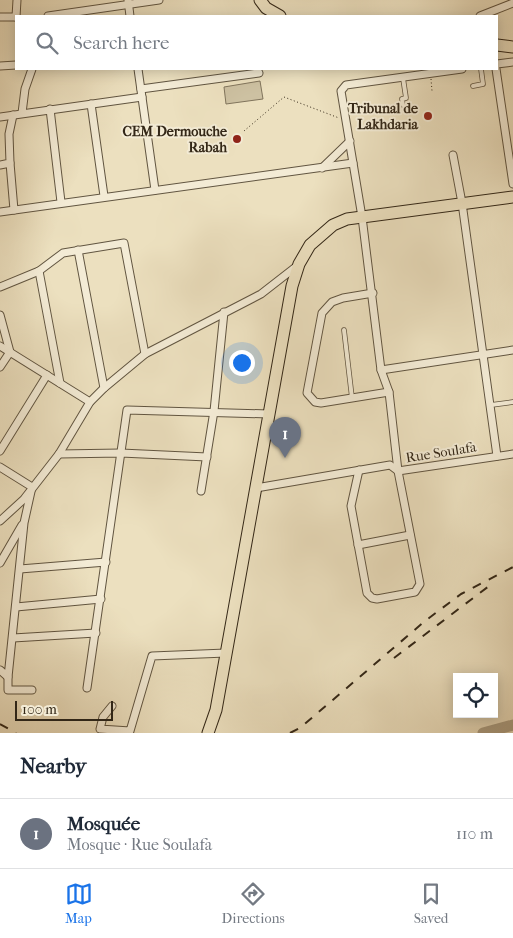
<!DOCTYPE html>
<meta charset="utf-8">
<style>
:root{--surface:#fff;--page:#f2f2f3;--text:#1f2937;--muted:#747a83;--line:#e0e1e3;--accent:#1a73e8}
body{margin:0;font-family:"IM FELL French Canon",serif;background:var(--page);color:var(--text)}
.controls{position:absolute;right:15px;bottom:15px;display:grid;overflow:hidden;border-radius:0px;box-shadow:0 2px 12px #0003}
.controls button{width:45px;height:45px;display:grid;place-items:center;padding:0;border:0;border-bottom:1px solid var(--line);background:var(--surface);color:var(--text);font:25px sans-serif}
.scale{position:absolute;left:15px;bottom:12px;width:98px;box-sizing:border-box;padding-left:5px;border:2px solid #332717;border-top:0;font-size:14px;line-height:18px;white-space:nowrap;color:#332717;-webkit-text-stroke:4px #f3ebd5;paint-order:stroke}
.you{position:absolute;left:241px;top:362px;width:18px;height:18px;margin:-12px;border:4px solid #fff;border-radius:50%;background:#1a73e8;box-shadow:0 0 0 8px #1a73e833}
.badge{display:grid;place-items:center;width:32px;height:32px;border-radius:50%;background:var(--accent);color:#fff;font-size:16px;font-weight:700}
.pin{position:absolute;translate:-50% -41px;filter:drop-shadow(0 1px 2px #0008)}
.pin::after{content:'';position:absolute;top:26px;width:18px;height:15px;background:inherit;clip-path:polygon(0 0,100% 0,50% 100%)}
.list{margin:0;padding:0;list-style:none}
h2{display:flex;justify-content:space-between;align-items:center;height:65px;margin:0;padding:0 20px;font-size:21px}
h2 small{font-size:16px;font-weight:400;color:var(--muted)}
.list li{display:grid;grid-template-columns:32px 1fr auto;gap:15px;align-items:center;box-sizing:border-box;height:70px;padding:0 20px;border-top:1px solid var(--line)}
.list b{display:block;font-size:19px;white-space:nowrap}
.list p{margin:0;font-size:16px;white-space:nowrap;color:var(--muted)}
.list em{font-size:16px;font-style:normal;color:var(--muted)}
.icon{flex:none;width:28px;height:28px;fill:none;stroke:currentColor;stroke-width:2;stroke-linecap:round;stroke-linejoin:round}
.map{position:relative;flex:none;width:513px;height:733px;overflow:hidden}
.search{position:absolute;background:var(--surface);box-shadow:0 2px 12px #0003;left:15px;right:15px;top:15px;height:55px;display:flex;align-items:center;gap:12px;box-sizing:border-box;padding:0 18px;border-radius:0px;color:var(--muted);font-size:19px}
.sheet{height:135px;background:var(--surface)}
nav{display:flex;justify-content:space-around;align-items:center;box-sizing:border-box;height:70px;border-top:1px solid var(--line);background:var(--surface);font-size:14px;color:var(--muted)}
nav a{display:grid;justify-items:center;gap:2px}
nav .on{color:var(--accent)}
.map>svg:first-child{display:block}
.green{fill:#cdc1a2;stroke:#80745c}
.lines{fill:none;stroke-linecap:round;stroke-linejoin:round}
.river{stroke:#ada186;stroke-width:11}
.lane-casing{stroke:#615541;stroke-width:5.5}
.street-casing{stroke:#615541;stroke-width:9}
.primary-casing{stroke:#332717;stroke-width:13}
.path{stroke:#332717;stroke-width:1;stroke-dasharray:1 2.5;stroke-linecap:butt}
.lane{stroke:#f3ebd5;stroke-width:4}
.street{stroke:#f3ebd5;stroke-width:7}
.primary{stroke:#ece0bf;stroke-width:11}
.rail{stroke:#332717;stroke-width:2;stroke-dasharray:9 9;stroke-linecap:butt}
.poi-dot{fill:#8f2418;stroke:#f3ebd5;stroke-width:2}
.labels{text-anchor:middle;stroke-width:4;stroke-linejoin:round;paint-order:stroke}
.poi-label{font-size:14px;font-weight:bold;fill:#332717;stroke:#f3ebd5;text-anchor:end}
.street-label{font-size:14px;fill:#332717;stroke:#f3ebd5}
</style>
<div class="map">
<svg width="513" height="733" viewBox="0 0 513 733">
<rect width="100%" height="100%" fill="#ece0bf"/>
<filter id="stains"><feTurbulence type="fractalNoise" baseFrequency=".004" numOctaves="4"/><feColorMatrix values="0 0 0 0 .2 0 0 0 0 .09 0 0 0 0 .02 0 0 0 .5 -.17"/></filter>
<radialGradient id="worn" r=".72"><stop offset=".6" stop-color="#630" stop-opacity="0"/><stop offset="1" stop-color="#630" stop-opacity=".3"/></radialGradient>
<!-- green -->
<polygon class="green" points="260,81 263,99 226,104 224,87"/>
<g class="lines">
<!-- river -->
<polyline class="river" points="483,733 513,725"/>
<defs>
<g id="lane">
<polyline points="473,86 483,84 481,69"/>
<polyline points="403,105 402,99 406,98 403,78"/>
<polyline points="344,330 352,398"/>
<polyline points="491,405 513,402"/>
</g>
<g id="street">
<polyline points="128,0 130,16"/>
<polyline points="48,16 159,0"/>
<polyline points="480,16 513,3"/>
<polyline points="0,17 16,17"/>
<polyline points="16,17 17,0"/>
<polyline points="497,64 513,62"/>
<polyline points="0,66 16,65"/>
<polyline points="138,69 155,190"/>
<polyline points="496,69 513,184"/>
<polyline points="141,89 259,73"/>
<polyline points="91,104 104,196"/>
<polyline points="50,109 61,202"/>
<polyline points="22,113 25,89 32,69"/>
<polyline points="0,117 142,97"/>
<polyline points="453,155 462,203 497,456"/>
<polyline points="10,163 14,210"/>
<polyline points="0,165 10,163 9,134 13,115"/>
<polyline points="322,168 350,141"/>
<polyline points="0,212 353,163"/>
<polyline points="78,250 104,388"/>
<polyline points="39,271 60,383"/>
<polyline points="0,287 39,271 63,253 124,243 145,354"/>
<polyline points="373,293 343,298 332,302 322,313 307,393 315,402 321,403 389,392"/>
<polyline points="0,315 10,352 0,367"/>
<polyline points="0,346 90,402"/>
<polyline points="381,370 513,350"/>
<polyline points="0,451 47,375"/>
<polyline points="59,454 121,453 207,457"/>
<polyline points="0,467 32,487 24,523 8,677 0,670"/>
<polyline points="359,470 351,506 367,593 372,598 377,599 415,592 420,584 398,471 389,392 381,370 362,217 341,91 346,85 462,69"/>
<polyline points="256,488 390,465 398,471 513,454"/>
<polyline points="201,491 214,411 224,312"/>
<polyline points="0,521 24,499 59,454 90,402 104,388 145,354 261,294 297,266"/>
<polyline points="358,545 410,535"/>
<polyline points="0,563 22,525"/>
<polyline points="20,569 106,562"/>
<polyline points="16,607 101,599"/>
<polyline points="13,638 96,633"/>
<polyline points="8,677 8,690 32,690"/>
<polyline points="87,688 127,410 269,414"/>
<polyline points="112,706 103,717 100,729 130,731 152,656 226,653"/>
</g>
<g id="primary">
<polyline points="260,0 266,8 280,16"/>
<polyline points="497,45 513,47"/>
<polyline points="208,733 216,710 292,286 299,264 310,245 333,225 347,219 513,197"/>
</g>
</defs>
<!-- lane casing -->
<use href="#lane" class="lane-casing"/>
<!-- street casing -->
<use href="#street" class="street-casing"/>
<!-- primary casing -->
<use href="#primary" class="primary-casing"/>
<!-- path -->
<g class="path">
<polyline points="431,79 432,91"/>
<polyline points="244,131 284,97 339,118"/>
</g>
<!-- lane -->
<use href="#lane" class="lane"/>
<!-- street -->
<use href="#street" class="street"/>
<!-- primary -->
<use href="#primary" class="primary"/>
<!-- rail -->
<g class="rail">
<polyline points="394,658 489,586"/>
<polyline points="0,724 16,733"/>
<polyline points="290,733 300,728 425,621 461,594 513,567"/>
</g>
</g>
<!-- markers -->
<g class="poi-dot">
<circle cx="428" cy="116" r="5"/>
<circle cx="237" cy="139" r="5"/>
</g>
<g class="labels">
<!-- poi labels -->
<g class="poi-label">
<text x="418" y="113">Tribunal de<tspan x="418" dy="16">Lakhdaria</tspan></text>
<text x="227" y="136">CEM Dermouche<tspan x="227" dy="16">Rabah</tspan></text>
</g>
<!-- street labels -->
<g class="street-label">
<text transform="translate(441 452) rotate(-9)" y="5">Rue Soulafa</text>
</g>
</g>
<rect width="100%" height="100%" filter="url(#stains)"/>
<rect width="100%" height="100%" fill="url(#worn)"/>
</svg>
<div class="controls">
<button><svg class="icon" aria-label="locate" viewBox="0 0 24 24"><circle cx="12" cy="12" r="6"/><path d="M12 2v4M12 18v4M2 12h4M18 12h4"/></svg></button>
</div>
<div class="scale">100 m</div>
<div class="you"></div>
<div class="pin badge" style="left:285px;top:458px;background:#6b7280">1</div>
<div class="search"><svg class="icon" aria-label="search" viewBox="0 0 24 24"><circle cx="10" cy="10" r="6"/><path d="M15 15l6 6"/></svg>Search here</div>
</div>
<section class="sheet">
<h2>Nearby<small></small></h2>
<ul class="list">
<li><span class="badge" style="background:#6b7280">1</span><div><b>Mosquée</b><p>Mosque · Rue Soulafa</p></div><em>110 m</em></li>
</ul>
</section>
<nav>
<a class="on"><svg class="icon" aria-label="map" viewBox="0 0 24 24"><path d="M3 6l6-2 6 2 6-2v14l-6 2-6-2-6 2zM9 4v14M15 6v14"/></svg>Map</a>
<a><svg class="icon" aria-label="directions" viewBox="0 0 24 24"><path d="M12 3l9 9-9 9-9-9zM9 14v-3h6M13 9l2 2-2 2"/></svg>Directions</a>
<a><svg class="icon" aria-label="saved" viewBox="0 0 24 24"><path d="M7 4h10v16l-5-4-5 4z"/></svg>Saved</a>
</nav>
